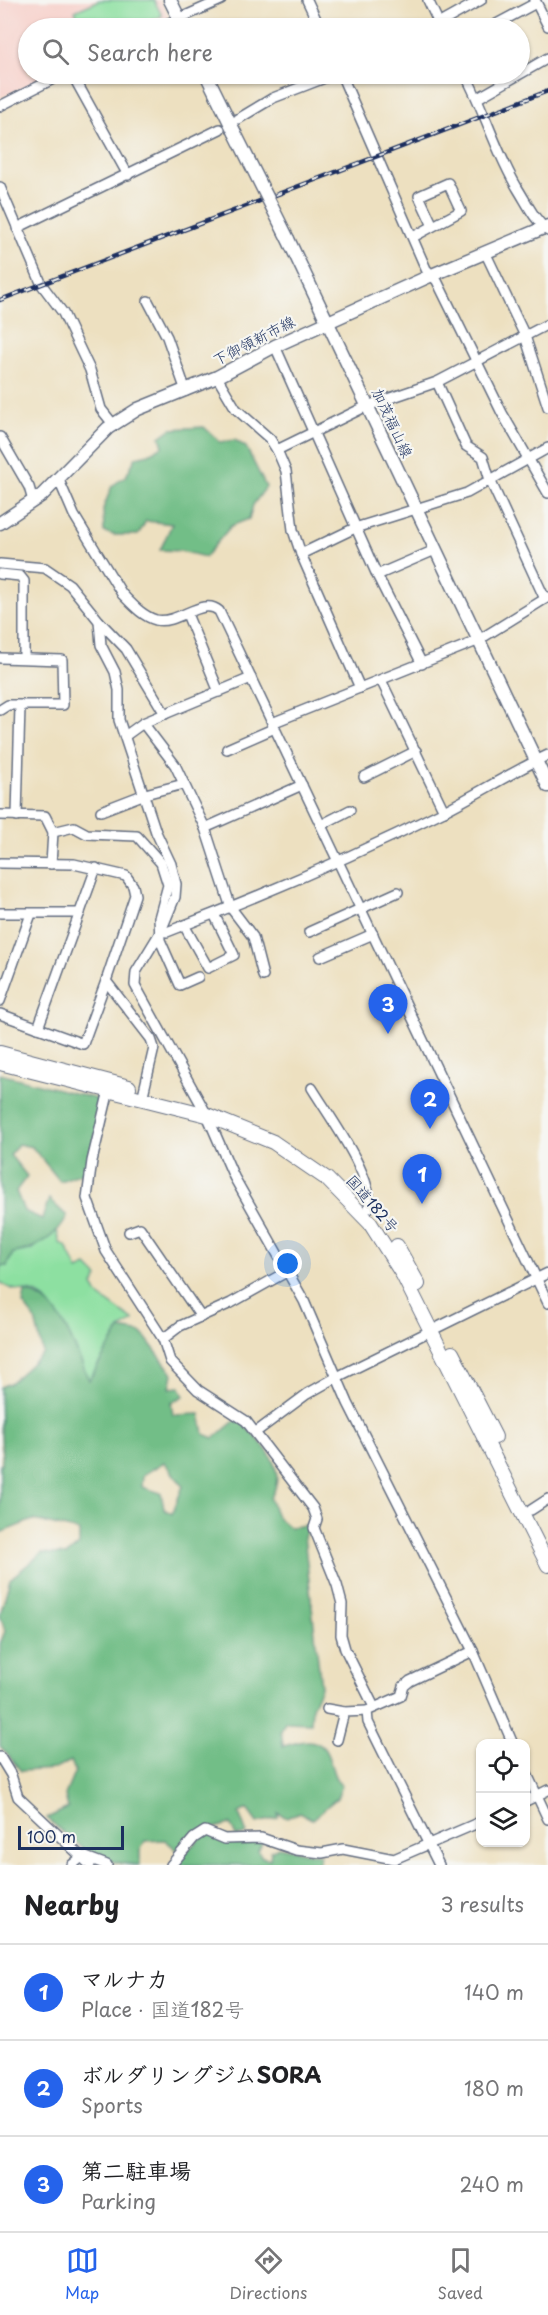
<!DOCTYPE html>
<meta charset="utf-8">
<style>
:root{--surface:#fff;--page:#f2f2f2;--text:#202124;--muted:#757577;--line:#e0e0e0;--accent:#2563eb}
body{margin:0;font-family:"Playpen Sans","Klee One",sans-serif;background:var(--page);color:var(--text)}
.controls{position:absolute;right:18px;bottom:18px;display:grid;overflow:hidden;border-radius:12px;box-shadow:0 2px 4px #0004}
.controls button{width:54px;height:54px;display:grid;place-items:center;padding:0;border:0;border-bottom:2px solid var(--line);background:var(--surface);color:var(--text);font:30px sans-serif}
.scale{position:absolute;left:18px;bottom:15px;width:106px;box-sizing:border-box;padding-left:6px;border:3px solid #1b2f5e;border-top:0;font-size:16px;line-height:21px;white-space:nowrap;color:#1b2f5e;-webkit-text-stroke:4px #f6f6f2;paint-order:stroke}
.you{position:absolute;left:288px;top:1264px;width:21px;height:21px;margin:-15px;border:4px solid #fff;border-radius:50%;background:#1a73e8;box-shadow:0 0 0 9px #1a73e833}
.badge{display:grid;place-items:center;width:39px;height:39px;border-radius:50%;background:var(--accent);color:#fff;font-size:20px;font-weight:700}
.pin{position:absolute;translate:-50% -50px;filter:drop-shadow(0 2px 3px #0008)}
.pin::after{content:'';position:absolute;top:32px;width:21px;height:18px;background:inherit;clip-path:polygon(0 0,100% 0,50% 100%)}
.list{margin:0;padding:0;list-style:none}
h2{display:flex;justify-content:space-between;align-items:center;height:78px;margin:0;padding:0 24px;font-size:26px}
h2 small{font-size:20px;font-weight:400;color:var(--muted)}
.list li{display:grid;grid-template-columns:39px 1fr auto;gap:18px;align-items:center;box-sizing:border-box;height:96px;padding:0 24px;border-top:2px solid var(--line)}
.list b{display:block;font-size:22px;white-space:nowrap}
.list p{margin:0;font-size:20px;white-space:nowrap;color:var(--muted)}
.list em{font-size:20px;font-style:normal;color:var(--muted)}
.icon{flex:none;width:33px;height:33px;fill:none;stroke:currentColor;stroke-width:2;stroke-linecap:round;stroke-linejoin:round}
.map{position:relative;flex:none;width:548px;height:1865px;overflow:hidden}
.search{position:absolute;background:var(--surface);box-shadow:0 2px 4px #0004;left:18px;right:18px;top:18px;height:66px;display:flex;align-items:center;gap:15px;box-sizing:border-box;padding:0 21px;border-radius:33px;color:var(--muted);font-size:22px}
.sheet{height:366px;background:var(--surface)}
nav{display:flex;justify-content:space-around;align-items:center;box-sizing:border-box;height:84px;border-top:2px solid var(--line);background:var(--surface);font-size:16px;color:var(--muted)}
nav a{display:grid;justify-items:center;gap:3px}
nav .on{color:var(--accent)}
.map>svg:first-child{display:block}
.built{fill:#f7d0ca}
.green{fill:#8de0a1;stroke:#548880;stroke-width:1.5}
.forest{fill:#72be87;stroke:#467672;stroke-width:1.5;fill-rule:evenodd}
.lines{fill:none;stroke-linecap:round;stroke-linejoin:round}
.minor-casing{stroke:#646d80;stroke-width:12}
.major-casing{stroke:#646d80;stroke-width:15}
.highway-casing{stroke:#646d80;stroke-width:16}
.minor{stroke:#fff;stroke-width:9}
.major{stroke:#fff;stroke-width:12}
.highway{stroke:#fff;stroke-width:14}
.rail-casing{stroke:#1b2f5e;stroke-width:4.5}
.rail{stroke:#f6f6f2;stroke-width:2;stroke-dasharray:7;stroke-linecap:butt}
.major-bridge-casing{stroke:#646d80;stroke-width:15;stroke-linecap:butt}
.major-bridge{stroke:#fff;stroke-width:12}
.labels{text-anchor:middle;stroke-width:4.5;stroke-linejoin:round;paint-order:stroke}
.street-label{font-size:15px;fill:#1b2f5e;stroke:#f6f6f2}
</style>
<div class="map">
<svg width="548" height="1865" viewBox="0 0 548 1865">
<rect width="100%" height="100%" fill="#f6f6f2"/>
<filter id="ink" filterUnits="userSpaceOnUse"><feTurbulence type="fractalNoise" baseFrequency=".0167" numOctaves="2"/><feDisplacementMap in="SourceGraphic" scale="12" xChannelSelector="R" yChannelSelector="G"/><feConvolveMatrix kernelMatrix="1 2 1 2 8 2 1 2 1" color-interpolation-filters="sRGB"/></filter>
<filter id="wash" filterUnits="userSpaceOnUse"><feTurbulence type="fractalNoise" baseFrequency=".008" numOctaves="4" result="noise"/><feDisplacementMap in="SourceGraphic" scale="24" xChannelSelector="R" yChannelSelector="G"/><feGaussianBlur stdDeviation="1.35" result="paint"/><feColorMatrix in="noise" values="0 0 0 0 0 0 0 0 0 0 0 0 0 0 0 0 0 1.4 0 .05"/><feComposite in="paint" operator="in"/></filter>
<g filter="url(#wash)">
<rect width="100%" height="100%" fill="#ede0c0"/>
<!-- built -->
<polygon class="built" points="0,0 160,0 168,16 167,20 148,28 28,28 28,74 52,74 0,98"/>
<!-- green -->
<g class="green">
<polygon points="100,0 154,0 162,16 135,28 83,28 75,11"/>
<path d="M 57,1231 L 60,1243 L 66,1246 L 78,1270 L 87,1266 L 98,1277 L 93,1285 L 98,1295 L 134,1321 L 120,1329 L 89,1381 C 77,1357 62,1309 39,1295 C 27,1287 14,1295 0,1282 L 0,1266 L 7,1266 L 13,1253 L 31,1250 Z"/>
</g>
<!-- forest -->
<g class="forest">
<polygon points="204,427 220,442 235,440 246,447 266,487 253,505 249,519 231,526 205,557 181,551 160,550 172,524 146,521 138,535 114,535 104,532 103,509 112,486 126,476 136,457 149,454 163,446 160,437 171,429"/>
<path d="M 0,1074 L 101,1100 L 90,1170 L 60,1181 L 32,1147 L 18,1144 L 10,1155 L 27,1176 L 16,1191 L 24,1211 L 42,1219 L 49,1199 L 67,1216 C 58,1236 35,1250 13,1253 L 7,1266 L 0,1266 Z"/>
<path d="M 25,1292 C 61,1297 75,1351 89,1380 L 120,1329 L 142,1333 L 173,1374 L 170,1388 L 180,1387 L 184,1396 L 171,1403 L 173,1415 L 200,1414 L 204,1434 L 214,1438 L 237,1419 C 259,1438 291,1469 270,1498 L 277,1517 L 289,1527 L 309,1525 L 304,1536 L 321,1687 L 312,1707 L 311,1723 L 285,1722 L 281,1731 L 283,1746 C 290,1745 299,1741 306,1741 C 335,1740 327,1775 342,1786 L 337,1798 L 312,1819 L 299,1812 L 287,1818 L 278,1813 L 278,1818 L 257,1823 L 247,1809 L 239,1813 L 247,1834 L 236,1836 L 230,1824 L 195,1833 L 177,1850 L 165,1840 L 145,1841 L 140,1851 L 140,1865 C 99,1865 75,1844 47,1818 L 68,1808 L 65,1795 L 75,1771 L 71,1761 L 55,1769 L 21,1771 L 0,1746 L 0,1644 L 5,1631 L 0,1615 L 10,1579 L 42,1553 L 67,1555 L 79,1545 L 79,1531 L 33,1520 L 0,1533 L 0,1465 L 2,1464 L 0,1387 L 10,1383 L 43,1353 L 35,1319 L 23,1304 ZM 164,1462 L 183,1486 L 172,1514 L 164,1509 L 161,1493 L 142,1487 L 143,1475 Z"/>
<polygon points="205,1833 262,1842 258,1851 262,1857 270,1859 271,1851 278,1847 321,1855 318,1865 173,1865"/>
</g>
</g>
<g filter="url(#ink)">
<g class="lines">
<defs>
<g id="minor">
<polyline points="307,0 320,28"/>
<polyline points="428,0 441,28"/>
<polyline points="535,0 548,26"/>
<polyline points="158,28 221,0"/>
<polyline points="431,28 481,0"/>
<polyline points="489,28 536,3"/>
<polyline points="72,74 128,175"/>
<polyline points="341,74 426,269 437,281 502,413 548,493"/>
<path d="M 465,74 C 485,111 496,153 518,189 C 528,205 533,218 548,231"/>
<polyline points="478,98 548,58"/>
<polyline points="0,106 63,74"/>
<polyline points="238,119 273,98 335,74"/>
<polyline points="0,187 42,285 63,313 90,370 101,409 113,424"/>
<polyline points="17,228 220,129"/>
<polyline points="413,237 461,211 448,183 419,196 433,226"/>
<polyline points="486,254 525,336 548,407"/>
<polyline points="148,301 167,337 186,391"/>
<polyline points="275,346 377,575 422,664"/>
<polyline points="217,377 236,409 270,439 277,450 286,471 293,530 301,554 360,688"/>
<polyline points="437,382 466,446 483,457 490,480 545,599"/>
<polyline points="0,437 29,487 33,501"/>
<polyline points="277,450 367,406 437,382 548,324"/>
<path d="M 58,478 L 74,515 L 122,594 C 132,604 142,616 156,620 C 178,625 203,596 219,611 L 548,1303"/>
<polyline points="301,554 355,528 467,493 548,448"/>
<polyline points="0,564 45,568 70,585 99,621 101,645 115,672 119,690 119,720 156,832 171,864 176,884 175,897 161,931 136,972 135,985 207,1115 234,1177 304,1301 348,1403 473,1651 513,1744"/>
<polyline points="0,574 20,576 24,581 24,658"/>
<polyline points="377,575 435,550"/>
<polyline points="187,614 219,692"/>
<polyline points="99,621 126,649 165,714"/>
<polyline points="0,658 62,660 63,705 8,705 0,710"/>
<polyline points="381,680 444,811"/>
<polyline points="143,723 175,765 205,828 231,908 253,937 263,976"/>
<polyline points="272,723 477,641 548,597"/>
<polyline points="125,736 143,723 251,678"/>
<polyline points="227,749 275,728"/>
<polyline points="364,777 416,751"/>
<polyline points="101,811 145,794 184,784"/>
<polyline points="0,815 45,816 53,832 51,864"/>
<polyline points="17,816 20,706"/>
<polyline points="321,825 350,810"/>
<polyline points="205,828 302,785"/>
<polyline points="53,832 74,827 87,834 137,836 161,863 168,885 159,918 160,940 180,985 198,977"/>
<polyline points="0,863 74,864 126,876 133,886 135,895 106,981 151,1039 154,1048 142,1099"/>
<polyline points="0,913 80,913"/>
<polyline points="184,925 208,968 234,955 214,914"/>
<path d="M 161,931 L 167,932 C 261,896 354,856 444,811 C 479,793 512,772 548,755"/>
<polyline points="309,932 398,892"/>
<polyline points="320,957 373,934"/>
<polyline points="0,1001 31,914"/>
<polyline points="0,1014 83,1044 106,981"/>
<polyline points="38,1028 96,868"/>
<polyline points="110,1086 92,1161 87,1198 106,1251 163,1339 170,1361 198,1390 246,1421 313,1508 317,1519 314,1528 337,1585 342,1604 341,1635 345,1649 374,1707"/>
<path d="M 312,1088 C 329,1116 374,1176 369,1208"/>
<polyline points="129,1232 140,1228 201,1317"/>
<polyline points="163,1339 180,1326 231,1303 288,1271"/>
<polyline points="256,1432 307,1394 337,1377 548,1273"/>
<polyline points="531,1510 548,1499"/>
<polyline points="327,1709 344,1712"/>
<polyline points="337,1740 344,1712 367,1711"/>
<polyline points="0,1757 11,1775 18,1797 90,1865"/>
<polyline points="526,1772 548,1819"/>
<polyline points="526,1801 548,1790"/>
<polyline points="72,1865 83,1856 107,1865"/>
<polyline points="171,1865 194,1838 205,1831 224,1839 261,1838 296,1850 322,1853 343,1849 394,1859 480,1822"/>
<polyline points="439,1865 368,1722 367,1711 401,1696 404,1686 410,1681 473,1651"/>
</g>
<g id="major">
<polyline points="170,0 184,28"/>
<polyline points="206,74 235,133"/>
<polyline points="288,239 548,786"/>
<polyline points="0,523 42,495 108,428 138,409 217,377 275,346 432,275 548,226"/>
</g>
<g id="highway">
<polyline points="0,1053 129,1087"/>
<polyline points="0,1063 207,1115 273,1142 327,1179 370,1223 403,1275 548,1565"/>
<polyline points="397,1246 418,1284"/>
<polyline points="452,1353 495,1437"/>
</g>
</defs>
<!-- minor casing -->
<use href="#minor" class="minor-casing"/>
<!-- major casing -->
<use href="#major" class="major-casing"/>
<!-- highway casing -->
<use href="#highway" class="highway-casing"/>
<!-- minor -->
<use href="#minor" class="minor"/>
<!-- major -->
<use href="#major" class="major"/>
<!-- highway -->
<use href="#highway" class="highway"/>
<defs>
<polyline id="rail" points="0,300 548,91"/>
</defs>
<!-- rail casing -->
<use href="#rail" class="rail-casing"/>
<!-- rail -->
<use href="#rail" class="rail"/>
<defs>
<polyline id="major-bridge" points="235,133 288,239"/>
</defs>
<!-- major-bridge casing -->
<use href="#major-bridge" class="major-bridge-casing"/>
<!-- major-bridge -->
<use href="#major-bridge" class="major-bridge"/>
</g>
</g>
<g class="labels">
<!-- street labels -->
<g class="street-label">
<text transform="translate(254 341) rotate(-27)" y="5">下御領新市線</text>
<text transform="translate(392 423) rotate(65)" y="5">加茂福山線</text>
<text transform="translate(372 1204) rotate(49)" y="5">国道182号</text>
</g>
</g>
</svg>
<div class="controls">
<button><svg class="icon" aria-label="locate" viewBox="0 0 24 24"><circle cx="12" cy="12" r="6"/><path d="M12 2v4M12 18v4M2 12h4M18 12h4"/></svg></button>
<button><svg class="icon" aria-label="layers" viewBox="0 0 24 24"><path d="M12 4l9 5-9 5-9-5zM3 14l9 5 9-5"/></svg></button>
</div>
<div class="scale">100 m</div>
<div class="you"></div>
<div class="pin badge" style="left:422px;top:1204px">1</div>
<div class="pin badge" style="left:430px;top:1129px">2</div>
<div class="pin badge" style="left:388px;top:1034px">3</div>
<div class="search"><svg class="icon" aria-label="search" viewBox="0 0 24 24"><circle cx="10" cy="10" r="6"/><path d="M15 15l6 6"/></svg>Search here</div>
</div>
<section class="sheet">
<h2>Nearby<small>3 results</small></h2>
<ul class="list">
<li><span class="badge">1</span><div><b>マルナカ</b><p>Place · 国道182号</p></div><em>140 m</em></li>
<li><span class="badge">2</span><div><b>ボルダリングジムSORA</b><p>Sports</p></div><em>180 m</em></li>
<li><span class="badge">3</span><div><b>第二駐車場</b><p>Parking</p></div><em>240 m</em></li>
</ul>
</section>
<nav>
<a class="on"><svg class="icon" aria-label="map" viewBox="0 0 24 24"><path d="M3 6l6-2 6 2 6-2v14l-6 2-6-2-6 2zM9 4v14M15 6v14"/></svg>Map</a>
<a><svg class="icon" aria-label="directions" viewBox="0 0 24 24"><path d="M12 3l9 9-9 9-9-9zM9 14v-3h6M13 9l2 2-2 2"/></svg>Directions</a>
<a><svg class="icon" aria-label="saved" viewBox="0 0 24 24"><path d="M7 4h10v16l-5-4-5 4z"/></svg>Saved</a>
</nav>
